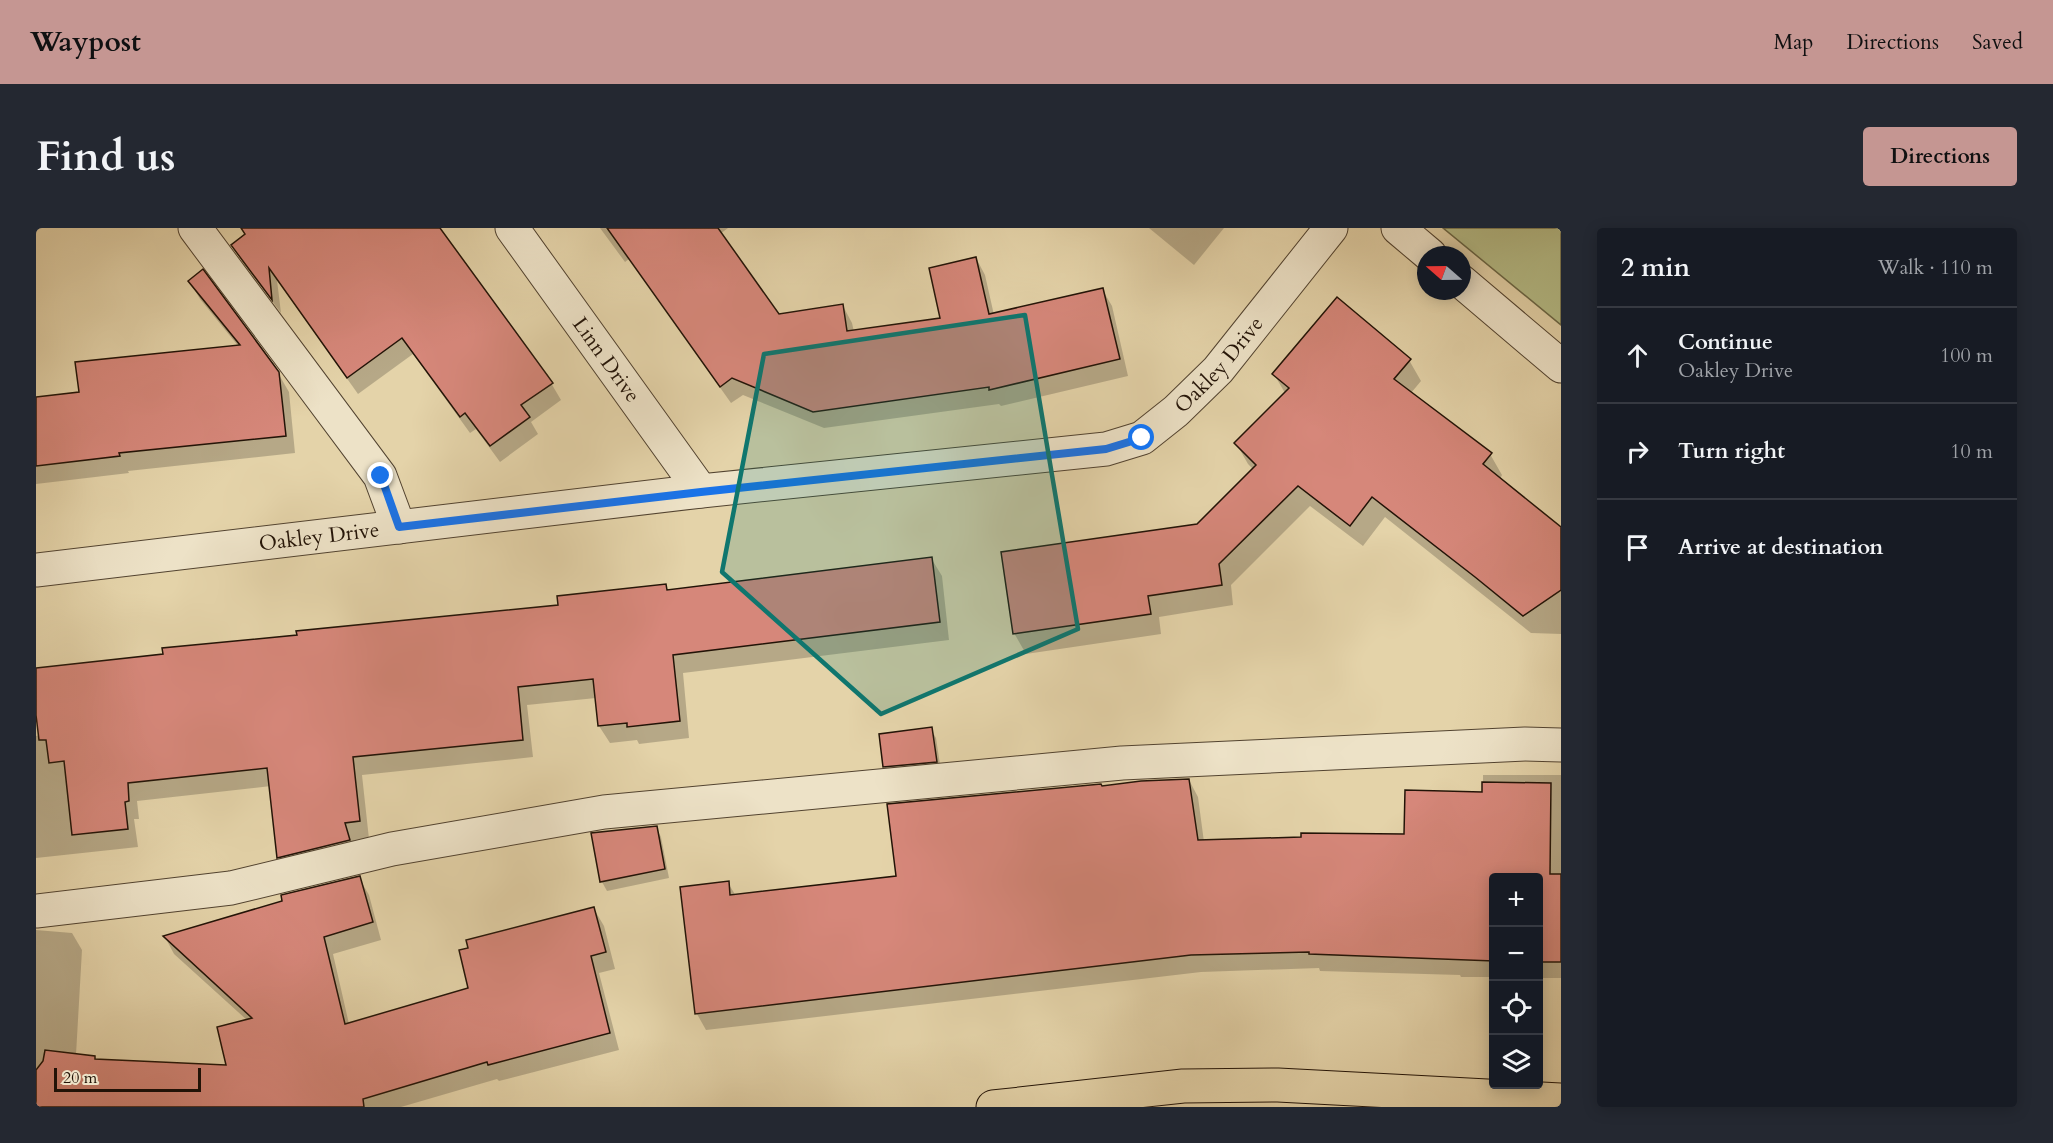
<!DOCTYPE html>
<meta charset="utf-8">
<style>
:root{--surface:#171b24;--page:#242831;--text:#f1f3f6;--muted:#9ea1a6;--line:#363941;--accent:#c59692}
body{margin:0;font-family:Cardo,serif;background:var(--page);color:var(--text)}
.controls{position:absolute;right:18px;bottom:18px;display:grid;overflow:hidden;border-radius:6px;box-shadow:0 3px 15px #0003}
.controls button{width:54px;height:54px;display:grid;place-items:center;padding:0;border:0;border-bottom:2px solid var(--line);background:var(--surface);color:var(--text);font:30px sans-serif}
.compass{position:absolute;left:1381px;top:18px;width:54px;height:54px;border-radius:50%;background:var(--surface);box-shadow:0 3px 15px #0003;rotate:290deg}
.scale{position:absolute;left:18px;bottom:15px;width:147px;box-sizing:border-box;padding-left:6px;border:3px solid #221307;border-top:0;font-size:16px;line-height:21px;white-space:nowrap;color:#221307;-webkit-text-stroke:4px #ede2c7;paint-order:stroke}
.stop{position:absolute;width:18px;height:18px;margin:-14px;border:4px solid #1a73e8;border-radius:50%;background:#fff}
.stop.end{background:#1a73e8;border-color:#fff;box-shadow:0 2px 6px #0008}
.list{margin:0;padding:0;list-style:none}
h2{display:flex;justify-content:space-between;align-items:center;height:78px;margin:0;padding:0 24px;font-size:26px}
h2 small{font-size:20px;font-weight:400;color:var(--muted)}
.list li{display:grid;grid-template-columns:39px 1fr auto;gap:18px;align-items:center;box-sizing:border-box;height:96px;padding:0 24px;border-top:2px solid var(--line)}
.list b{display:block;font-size:22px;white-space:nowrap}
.list p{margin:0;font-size:20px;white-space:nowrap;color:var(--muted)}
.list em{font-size:20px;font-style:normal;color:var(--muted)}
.icon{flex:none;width:33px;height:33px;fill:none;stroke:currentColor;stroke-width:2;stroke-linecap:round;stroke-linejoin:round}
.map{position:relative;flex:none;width:1525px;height:879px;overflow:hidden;border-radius:6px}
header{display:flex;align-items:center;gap:36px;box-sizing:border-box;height:84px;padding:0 30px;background:var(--accent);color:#111}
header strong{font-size:28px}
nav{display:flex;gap:33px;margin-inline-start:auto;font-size:21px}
.intro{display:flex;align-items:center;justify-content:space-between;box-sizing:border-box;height:144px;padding:0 36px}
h1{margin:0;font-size:42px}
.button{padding:15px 27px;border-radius:6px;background:var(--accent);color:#111;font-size:21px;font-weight:700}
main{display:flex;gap:36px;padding:0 36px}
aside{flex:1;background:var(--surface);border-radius:6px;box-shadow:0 3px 15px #0003}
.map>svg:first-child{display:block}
.green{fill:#b5bc87;stroke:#6c6847;stroke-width:1.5}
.shadow{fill:#0003}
.building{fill:#d6877a;stroke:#221307;stroke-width:1.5}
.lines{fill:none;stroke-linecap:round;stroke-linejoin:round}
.minor-casing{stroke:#524330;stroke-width:35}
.major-casing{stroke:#221307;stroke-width:35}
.minor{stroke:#ede2c7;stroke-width:33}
.major{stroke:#e4d3a9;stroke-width:33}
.route{stroke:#1a73e8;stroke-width:8}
.marked{fill:#0f766e;fill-opacity:0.2;stroke:#0f766e;stroke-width:4.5;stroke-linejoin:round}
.labels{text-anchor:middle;stroke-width:4.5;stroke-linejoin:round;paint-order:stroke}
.street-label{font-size:21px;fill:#221307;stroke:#ede2c7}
</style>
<header>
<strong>Waypost</strong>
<nav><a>Map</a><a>Directions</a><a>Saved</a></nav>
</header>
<div class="intro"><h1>Find us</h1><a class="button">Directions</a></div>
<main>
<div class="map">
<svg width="1525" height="879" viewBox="0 0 1525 879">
<rect width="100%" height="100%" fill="#e4d3a9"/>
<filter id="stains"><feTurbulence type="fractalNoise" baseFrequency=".00333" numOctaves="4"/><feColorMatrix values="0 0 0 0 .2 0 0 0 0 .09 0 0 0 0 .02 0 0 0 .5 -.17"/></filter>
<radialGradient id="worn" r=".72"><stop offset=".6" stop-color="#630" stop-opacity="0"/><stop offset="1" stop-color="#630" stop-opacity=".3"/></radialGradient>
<!-- green -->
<polygon class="green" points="1407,0 1525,0 1525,97"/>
<!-- shadow -->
<g class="shadow">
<polygon points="206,0 403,0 515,155 525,172 495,194 502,206 464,234 440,201 434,205 377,126 322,166 241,52 245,85 207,35 197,18 210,7"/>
<polygon points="564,0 692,0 684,6 743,88 807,78 816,95 818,104 905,92 940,30 949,47 958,87 1066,61 1076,78 1092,148 965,178 963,176 788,200 707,167 695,175 593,31 589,34"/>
<polygon points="1113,0 1188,0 1158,37"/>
<polygon points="154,54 242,145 253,164 259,225 92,243 93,245 0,256 0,171 44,166 203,119 164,71"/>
<polygon points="1373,132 1385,153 1375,165 1454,226 1466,247 1464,251 1525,301 1525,406 1495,405 1349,289 1327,318 1274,278 1195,357 1197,377 1123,389 1125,406 990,426 978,405 1161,297 1218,242 1212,236 1200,215 1249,165 1238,146"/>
<polygon points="895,330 906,348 913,412 647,445 653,510 603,516 601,512 574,515 563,498 560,470 491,477 497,529 326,547 333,611 318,612 323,630 253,647 242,629 235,558 101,573 103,591 98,591 102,619 0,630 0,508 4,507 0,473 0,441 524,379 629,358 632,363"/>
<polygon points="895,501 900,510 905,543 853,547 848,538"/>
<polygon points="1447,547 1525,547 1525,750 1502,750 1502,650 1458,650 1458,749 1425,749 1424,747 1284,743 1283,740 1165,744 670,802 661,786 692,655 700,668 862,649 1066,560 1153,552 1162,569 1168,614 1369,608 1447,566"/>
<polygon points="620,599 625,609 633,650 571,663 566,654 557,607"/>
<polygon points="323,650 333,667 345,712 297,726 313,796 434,761 558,681 568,698 579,741 563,745 583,822 463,853 461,851 365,879 0,879 0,702 36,705 46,722 40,827 60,832 192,838 212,793 138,726 129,709"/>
</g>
<!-- building -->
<g class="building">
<polygon points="205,0 404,0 517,155 485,177 494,189 454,218 429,185 424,189 366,110 311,150 233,40 236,72 195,17 209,6"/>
<polygon points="571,0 682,0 743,86 807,76 811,103 904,90 893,40 940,29 953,86 1067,60 1084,131 953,162 953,159 777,184 696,150 684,159"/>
<polygon points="167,41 243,144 250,208 83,225 84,228 0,238 0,169 43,164 39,134 204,117 152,53"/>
<polygon points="1301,69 1375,131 1358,151 1456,225 1447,236 1525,299 1525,362 1487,388 1439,349 1336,269 1314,298 1262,258 1183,336 1186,357 1112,368 1115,386 977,406 965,324 1161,296 1220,237 1198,215 1253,160 1236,146"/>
<polygon points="896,329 904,394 637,427 644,493 591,499 591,495 562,498 557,451 482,459 487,512 317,529 324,593 309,595 314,612 241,630 231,540 92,555 93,573 89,574 92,601 36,607 28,533 13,535 10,512 3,512 0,487 0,440 127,426 126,420 261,407 260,403 522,377 521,368 630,356 631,362"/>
<polygon points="896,499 901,534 847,539 843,506"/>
<polygon points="1153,551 1162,612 1265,609 1265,605 1368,606 1369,562 1446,564 1446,554 1515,555 1514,646 1525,646 1525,734 1503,734 1503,650 1458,650 1458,733 1273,726 1273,724 1155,727 659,786 644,659 693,653 694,667 860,648 851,576 1065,556 1066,558 1105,553"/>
<polygon points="621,598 629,641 564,654 555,605"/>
<polygon points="324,648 337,694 288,709 309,796 432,760 423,722 432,720 430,712 558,679 570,724 555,728 574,805 452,837 451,834 327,871 328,879 0,879 0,842 7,833 9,822 59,828 59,831 190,837 181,799 216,790 127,708 246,673 245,667"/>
</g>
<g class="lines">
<defs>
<g id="minor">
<polyline points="159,0 344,248 363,299"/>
<path id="s1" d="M 476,0 L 665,263"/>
<polyline points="1362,0 1394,27"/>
<polyline points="1426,54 1525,138"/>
<path id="s2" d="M 0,342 L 665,263 L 1070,221 L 1106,210 L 1140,183 L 1182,142 L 1295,0"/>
<polyline points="0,683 195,660 356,621 568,584 1086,535 1489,516 1525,517"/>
</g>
<polyline id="major" points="957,879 1147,858 1242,857 1525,872"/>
</defs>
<!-- minor casing -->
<use href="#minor" class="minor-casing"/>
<!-- major casing -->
<use href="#major" class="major-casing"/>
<!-- minor -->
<use href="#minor" class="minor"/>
<!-- major -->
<use href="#major" class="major"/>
</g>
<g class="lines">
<!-- route -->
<polyline class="route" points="345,248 363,299 665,264 1070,221 1106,210"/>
</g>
<!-- marked area -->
<path class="marked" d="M 989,87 L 1042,401 L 845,486 L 686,344 L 728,126 Z"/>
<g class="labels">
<!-- street labels -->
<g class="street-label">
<text dy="7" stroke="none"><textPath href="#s1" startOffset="162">Linn Drive</textPath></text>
<text dy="7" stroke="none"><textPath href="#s2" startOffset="1221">Oakley Drive</textPath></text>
<text dy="7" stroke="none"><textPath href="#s2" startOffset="285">Oakley Drive</textPath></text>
</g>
</g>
<rect width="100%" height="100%" filter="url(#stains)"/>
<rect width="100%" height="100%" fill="url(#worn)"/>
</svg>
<div class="controls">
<button>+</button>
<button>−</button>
<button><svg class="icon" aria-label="locate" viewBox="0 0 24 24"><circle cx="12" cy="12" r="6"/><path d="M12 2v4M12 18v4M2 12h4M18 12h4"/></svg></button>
<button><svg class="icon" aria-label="layers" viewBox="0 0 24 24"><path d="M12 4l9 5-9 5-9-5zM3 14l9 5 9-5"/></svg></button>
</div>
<svg class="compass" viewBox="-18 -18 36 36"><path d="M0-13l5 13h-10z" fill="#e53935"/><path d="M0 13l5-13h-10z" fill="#9ea1a6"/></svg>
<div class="scale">20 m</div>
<div class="stop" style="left:1106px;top:210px"></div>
<div class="stop end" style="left:345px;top:248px"></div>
</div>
<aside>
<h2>2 min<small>Walk · 110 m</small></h2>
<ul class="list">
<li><svg class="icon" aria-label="ahead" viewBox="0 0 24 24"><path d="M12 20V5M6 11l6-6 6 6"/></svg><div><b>Continue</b><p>Oakley Drive</p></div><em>100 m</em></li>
<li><svg class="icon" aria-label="right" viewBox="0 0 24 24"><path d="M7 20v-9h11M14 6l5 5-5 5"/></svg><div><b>Turn right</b></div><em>10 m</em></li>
<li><svg class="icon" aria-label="arrive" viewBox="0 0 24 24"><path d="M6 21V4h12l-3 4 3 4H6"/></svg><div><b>Arrive at destination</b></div></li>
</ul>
</aside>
</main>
